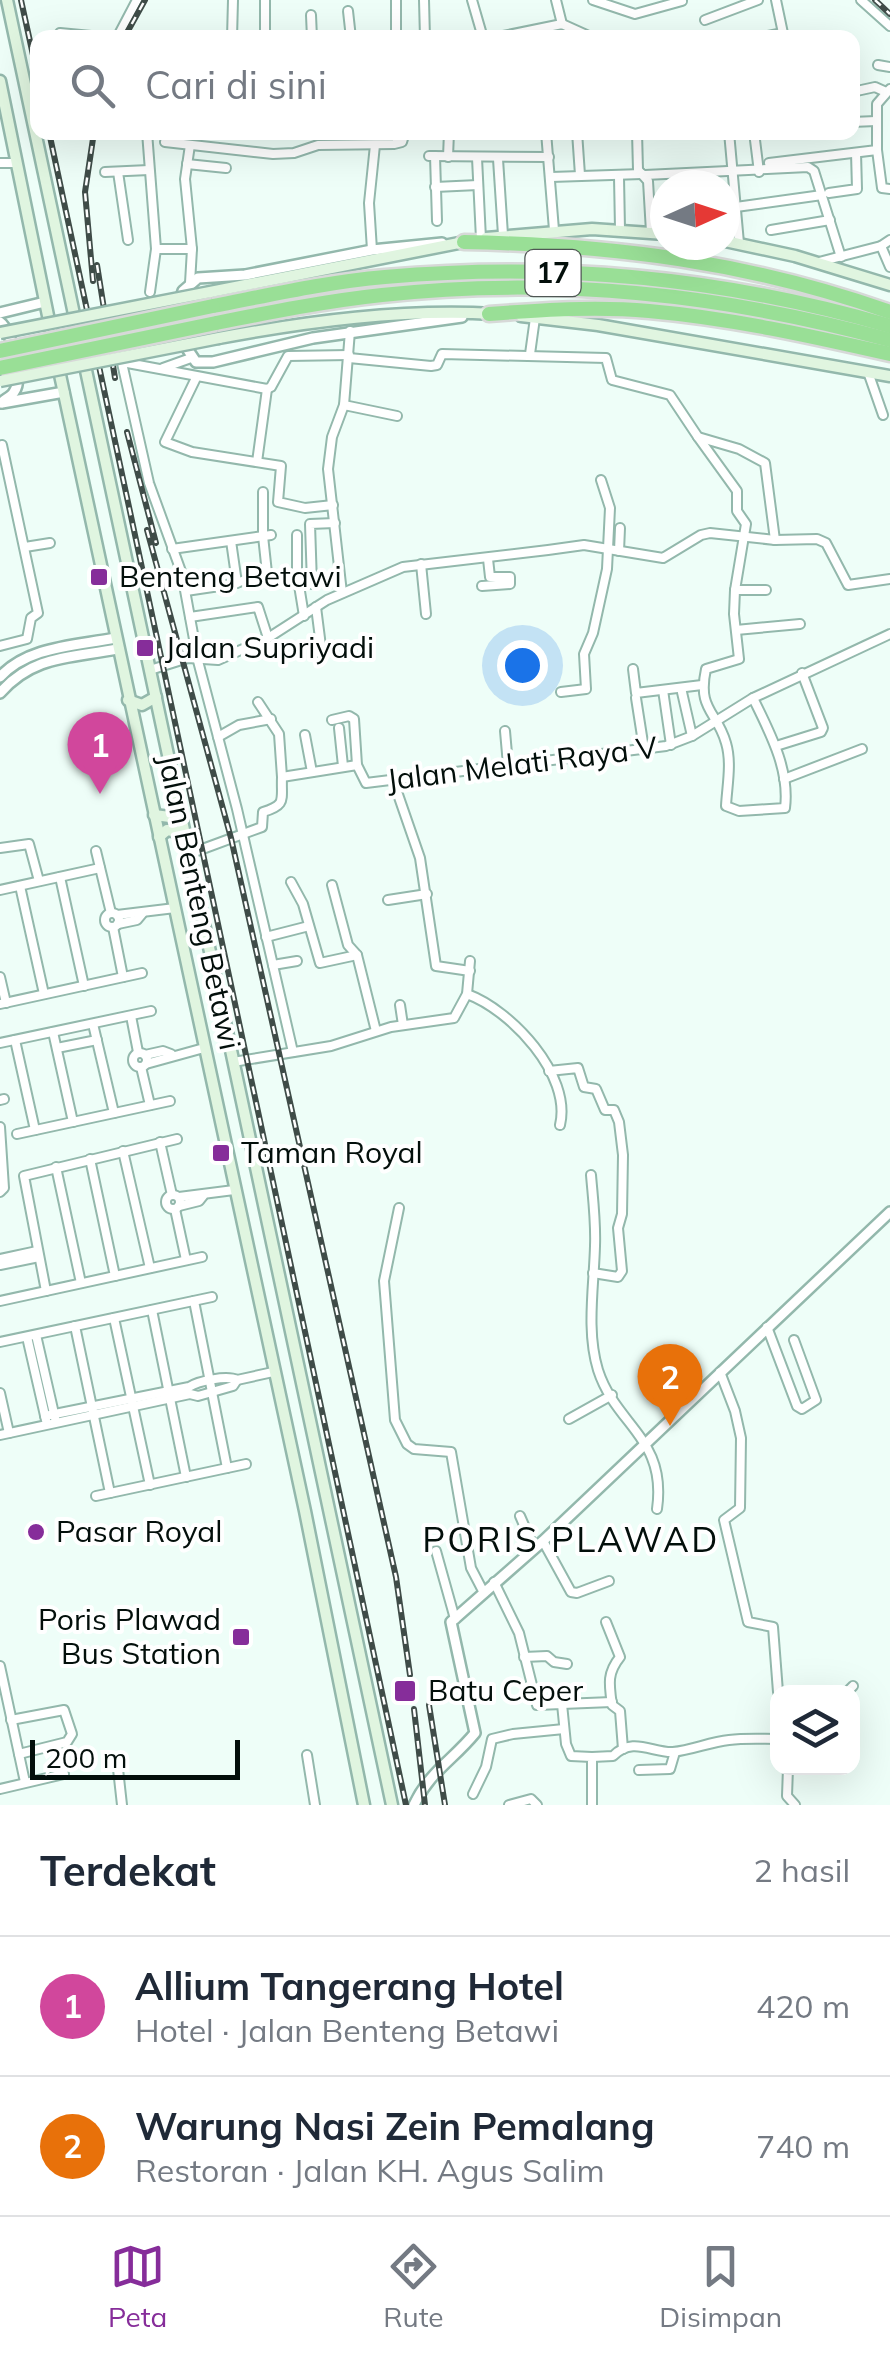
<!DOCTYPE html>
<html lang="id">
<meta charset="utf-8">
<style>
:root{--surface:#fff;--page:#f6f6f7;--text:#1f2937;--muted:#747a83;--line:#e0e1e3;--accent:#862d9a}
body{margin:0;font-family:Mulish,sans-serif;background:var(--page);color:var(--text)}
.controls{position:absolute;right:30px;bottom:30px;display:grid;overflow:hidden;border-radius:20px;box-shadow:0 10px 40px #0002}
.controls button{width:90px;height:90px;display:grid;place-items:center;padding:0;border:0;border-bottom:2px solid var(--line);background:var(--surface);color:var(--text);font:50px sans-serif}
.compass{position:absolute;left:650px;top:170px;width:90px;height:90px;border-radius:50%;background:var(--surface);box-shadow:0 10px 40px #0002;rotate:87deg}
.scale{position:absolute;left:30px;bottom:25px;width:210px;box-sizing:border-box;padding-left:10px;border:5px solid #030f0b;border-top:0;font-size:28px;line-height:35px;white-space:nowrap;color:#030f0b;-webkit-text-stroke:8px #fff;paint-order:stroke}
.you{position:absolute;left:522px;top:665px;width:35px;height:35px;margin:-25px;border:8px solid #fff;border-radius:50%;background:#1a73e8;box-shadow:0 0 0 15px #1a73e833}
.badge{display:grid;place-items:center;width:65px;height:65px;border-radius:50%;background:var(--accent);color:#fff;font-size:32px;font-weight:700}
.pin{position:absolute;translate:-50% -82px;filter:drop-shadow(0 2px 5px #0008)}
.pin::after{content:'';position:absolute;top:52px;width:35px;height:30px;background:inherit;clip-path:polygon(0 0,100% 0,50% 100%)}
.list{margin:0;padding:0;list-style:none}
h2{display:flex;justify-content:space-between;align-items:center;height:130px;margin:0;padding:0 40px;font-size:42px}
h2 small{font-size:32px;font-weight:400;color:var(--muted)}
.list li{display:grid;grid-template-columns:65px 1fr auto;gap:30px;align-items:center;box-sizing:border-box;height:140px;padding:0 40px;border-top:2px solid var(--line)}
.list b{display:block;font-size:38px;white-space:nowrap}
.list p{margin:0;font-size:32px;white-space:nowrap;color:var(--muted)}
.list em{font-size:32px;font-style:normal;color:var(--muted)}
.icon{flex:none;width:55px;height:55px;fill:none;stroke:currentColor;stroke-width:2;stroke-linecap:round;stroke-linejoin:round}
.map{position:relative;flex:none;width:890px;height:1805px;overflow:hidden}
.search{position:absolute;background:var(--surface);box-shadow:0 10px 40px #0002;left:30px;right:30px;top:30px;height:110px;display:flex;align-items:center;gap:25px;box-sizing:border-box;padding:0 35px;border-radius:20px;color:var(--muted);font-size:38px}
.sheet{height:410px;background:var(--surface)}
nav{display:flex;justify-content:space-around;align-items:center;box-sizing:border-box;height:140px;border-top:2px solid var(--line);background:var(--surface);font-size:28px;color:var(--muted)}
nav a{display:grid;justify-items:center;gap:5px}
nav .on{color:var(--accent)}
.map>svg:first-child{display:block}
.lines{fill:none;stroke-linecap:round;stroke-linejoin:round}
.minor-casing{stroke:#93b8ac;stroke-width:12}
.tertiary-casing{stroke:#93b8ac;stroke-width:14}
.secondary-casing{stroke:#93b8ac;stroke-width:15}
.motorway-casing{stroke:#d7d9d8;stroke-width:19}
.minor{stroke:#fff;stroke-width:8}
.tertiary{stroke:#fff;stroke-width:9}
.secondary{stroke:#e0f5e0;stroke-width:10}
.motorway{stroke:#99df96;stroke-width:14}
.rail-casing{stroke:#3f4c48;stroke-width:6}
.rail{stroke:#fff;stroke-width:2.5;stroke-dasharray:8;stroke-linecap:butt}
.secondary-bridge-casing{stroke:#93b8ac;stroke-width:15;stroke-linecap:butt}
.motorway-bridge-casing{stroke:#d7d9d8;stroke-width:19;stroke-linecap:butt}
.secondary-bridge{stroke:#e0f5e0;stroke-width:10}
.motorway-bridge{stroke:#99df96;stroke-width:14}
.poi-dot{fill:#862d9a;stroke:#fff;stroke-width:4}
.labels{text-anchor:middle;stroke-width:8;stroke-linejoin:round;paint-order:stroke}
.shield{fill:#fff;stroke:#4f5754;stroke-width:2.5}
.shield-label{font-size:28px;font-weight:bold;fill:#030f0b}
.poi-label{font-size:30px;fill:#030f0b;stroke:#fff;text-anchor:start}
.street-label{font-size:30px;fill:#030f0b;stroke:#fff}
.quarter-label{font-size:35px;letter-spacing:2.5px;fill:#030f0b;stroke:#fff}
</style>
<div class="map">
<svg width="890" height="1805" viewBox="0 0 890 1805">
<rect width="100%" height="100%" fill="#eefef8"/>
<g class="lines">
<defs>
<g id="minor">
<polyline points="265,0 265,38"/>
<polyline points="396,0 396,38"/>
<polyline points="424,0 425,38"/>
<polyline points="472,0 483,38"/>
<polyline points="556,0 562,24"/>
<polyline points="593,0 635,14 682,1"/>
<polyline points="776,0 784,38"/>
<polyline points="861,0 890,26"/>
<polyline points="348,11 351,38"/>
<polyline points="311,15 312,38"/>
<polyline points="705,20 758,0"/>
<polyline points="60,33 112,38"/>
<polyline points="117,38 137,0"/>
<polyline points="232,38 233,0"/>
<polyline points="493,38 562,24 593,38"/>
<polyline points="757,38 783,33"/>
<polyline points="878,65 890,67"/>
<polyline points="852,92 875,87 886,92"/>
<polyline points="852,122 876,121"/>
<polyline points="147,132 156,249 150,292"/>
<polyline points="546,132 554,230"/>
<polyline points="577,132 580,175"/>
<polyline points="637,132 638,170 648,181 651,232"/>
<polyline points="729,132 739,243"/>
<polyline points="754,132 759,172"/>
<polyline points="165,142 273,154 294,153 318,145 394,144 402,142 405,132"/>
<polyline points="877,150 882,188 890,189"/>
<polyline points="429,156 549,157"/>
<polyline points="435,156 437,221"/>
<polyline points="448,157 449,132"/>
<polyline points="477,158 481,239"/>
<polyline points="498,159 503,235"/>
<polyline points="0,163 17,163"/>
<polyline points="769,163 877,150 877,104 890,89"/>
<polyline points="187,164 226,168"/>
<polyline points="105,172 149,170"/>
<polyline points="118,172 128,240"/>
<polyline points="645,175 808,167 814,171 841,257"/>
<polyline points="551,177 642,174"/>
<polyline points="619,177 620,229"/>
<polyline points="435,187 478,185"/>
<polyline points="829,193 857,189 856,153"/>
<polyline points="736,207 822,195"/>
<polyline points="771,230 830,220"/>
<polyline points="890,240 881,246 890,267"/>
<polyline points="156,249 192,249 185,179 190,145"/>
<polyline points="372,250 369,203 375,145"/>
<polyline points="819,262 881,246"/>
<polyline points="190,283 192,249"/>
<polyline points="530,354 535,318"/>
<polyline points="349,358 431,366 437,365 442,354 606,358 612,380 670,395 698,437 739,449 765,463 775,540"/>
<polyline points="122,362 267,389 271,387 288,356 349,355"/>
<polyline points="122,363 149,483 182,574 198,661 237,809 293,1052"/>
<polyline points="163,368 191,358"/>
<polyline points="868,372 883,415"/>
<polyline points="196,378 165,442 192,452 281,466 278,502 305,508 333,505"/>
<polyline points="344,405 397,416"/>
<polyline points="698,437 737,491 737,511 746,524 735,590"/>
<polyline points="257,462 267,389"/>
<polyline points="297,535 297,573 304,616"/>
<polyline points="231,541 237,583"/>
<polyline points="25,547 50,543"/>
<polyline points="172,549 271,535"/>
<polyline points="619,551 620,528"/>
<polyline points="421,564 426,614"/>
<polyline points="312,584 310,524 335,523"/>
<polyline points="482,586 510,584 510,577 490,577 488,559"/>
<polyline points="186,591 233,584 267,573 263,536 263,492"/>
<polyline points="342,593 328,469 332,437 344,405 350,331"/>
<polyline points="316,607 322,654"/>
<polyline points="190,617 258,607 268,638"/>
<polyline points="736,630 800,624"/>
<polyline points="0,646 27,639 31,618 38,613 2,445"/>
<polyline points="633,669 636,693 702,685"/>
<polyline points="150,670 188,658 218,660 268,638 327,600 403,567 548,550 584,545 663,558 701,535 710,533 775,540 817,539 826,543 848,585 890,579"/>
<polyline points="681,688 692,736"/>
<polyline points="663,690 671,745"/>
<polyline points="561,692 586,689 584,654 593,633 607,569 610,508 601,480"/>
<polyline points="636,698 644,749"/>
<path d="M 753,698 C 769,731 790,769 785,808 L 739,811 L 726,806 C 727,786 732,763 726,743 C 717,711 697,710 706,669 L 739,659 L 734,614 L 735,590 L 766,590"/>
<polyline points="258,702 279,734 282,777"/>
<polyline points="332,720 349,716 354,719 357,765 366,783 666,746 692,736 753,698 890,634"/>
<polyline points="339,728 343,766"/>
<polyline points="505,731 508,765"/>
<polyline points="305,735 312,772"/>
<polyline points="218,737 239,725 271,719"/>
<polyline points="776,746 821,732 823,728 802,673"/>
<polyline points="784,779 862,749"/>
<polyline points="393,780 420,858 436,966 470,971"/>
<polyline points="0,848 29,844 39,881"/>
<polyline points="96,851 111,913"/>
<path d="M 189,854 L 262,827 L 263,812 C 287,805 281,800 282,777 L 357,765"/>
<polyline points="60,877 84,986"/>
<polyline points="291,882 303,904 320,963 357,955"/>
<polyline points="332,885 348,945 357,955 376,1031"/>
<polyline points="20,886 44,994"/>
<polyline points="0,890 100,868"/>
<polyline points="388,900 427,894"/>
<circle cx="112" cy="920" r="7"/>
<polyline points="117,915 175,908"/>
<polyline points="118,924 137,920 142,914"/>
<polyline points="113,927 123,977"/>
<polyline points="266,937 309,926"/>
<polyline points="273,965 297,961"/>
<polyline points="0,977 6,1003"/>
<path d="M 467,994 C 511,1010 572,1075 560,1125"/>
<polyline points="0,1004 142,973"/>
<polyline points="400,1005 403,1025"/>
<polyline points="131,1016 138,1052"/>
<polyline points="93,1024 114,1113"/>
<polyline points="53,1032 73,1122"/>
<polyline points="15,1040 35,1130"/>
<polyline points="0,1043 151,1011"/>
<polyline points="57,1048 97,1040"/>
<circle cx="140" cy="1060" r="7"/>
<polyline points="145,1055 163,1051 171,1054"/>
<polyline points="233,1062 331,1046 391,1027 454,1018 467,994 470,961"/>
<polyline points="146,1064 204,1048"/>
<polyline points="141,1067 150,1105"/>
<polyline points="549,1071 578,1068 584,1087 596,1089 605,1110 614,1110 619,1122 623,1155 622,1214 618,1228 622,1271 618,1277 593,1273"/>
<polyline points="0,1100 4,1099"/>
<polyline points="0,1127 4,1188 0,1192"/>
<polyline points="17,1134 170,1101"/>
<polyline points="160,1142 172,1195"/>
<polyline points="123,1151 150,1268"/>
<polyline points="90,1159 115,1276"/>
<polyline points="56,1167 81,1283"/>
<path d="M 591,1175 C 593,1199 596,1222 595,1246 C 594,1286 586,1331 598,1370 C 616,1426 667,1438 657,1509"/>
<circle cx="173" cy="1202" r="7"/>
<polyline points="179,1197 234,1190"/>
<polyline points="179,1206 199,1201 203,1196"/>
<polyline points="399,1208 384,1281 395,1420 407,1444 414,1449 451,1452 471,1568 484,1593"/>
<polyline points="175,1209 186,1260"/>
<polyline points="0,1259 37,1251"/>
<polyline points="0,1265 39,1257"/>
<polyline points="46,1291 24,1176 177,1139"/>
<polyline points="0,1301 202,1257"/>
<polyline points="194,1301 227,1468"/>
<polyline points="152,1310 186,1477"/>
<polyline points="114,1318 150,1485"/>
<polyline points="75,1326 110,1493"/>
<polyline points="767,1327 797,1406 802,1409 816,1400 794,1340"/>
<polyline points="36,1335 55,1418"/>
<polyline points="27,1337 46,1420"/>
<polyline points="0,1342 212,1297"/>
<polyline points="720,1372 735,1411 741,1438 740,1508 724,1520 748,1622 773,1627 778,1692"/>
<polyline points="0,1393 9,1433"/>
<path d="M 45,1416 L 189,1387 C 198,1381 227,1375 237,1380 L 273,1372"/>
<polyline points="569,1419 612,1395"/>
<polyline points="0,1435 190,1394 198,1396 233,1386 237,1380"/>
<polyline points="96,1496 246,1464"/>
<polyline points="520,1516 534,1548"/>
<polyline points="543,1541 571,1592 577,1593 609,1581"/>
<polyline points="436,1551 455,1619"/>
<polyline points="494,1582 519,1633 537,1705 562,1704 566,1744 571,1756 592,1757 592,1805"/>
<path d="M 606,1622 L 620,1657 C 607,1673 609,1684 612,1705 L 620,1711 L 623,1749"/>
<polyline points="524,1657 547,1656 554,1662 567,1664"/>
<polyline points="0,1666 25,1782"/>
<polyline points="847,1692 853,1686"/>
<polyline points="562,1704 612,1702"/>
<polyline points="11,1720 64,1710 72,1734 67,1742 19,1754"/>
<polyline points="307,1755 315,1805"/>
<path d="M 592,1757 L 613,1756 C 633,1736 652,1753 673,1752 C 692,1750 710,1742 729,1740 C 745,1738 761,1739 778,1739"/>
<polyline points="117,1760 122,1805"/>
<polyline points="788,1768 787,1796 795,1805"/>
<polyline points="639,1770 670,1769 675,1752"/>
<polyline points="0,1789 64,1774"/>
<polyline points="473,1794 486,1767 492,1739 513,1734 564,1729"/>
<polyline points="509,1805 531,1799 537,1805"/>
</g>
<g id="tertiary">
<polyline points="442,243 372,250 245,275 198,278 183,291 178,308 184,344 196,362 213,362 313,338 462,317"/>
<polyline points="0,313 45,302"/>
<path d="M 0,322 C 12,331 24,379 14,392 C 11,397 5,399 1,403"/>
<polyline points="2,403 64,392"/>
<path d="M 0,677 C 28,646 76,646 115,638"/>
<path d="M 0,693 C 33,655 71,658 117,649"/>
<path d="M 414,1805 C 430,1771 453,1760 475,1733 L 451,1622 L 543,1541 L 890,1212"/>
</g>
<g id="secondary">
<polyline points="7,0 392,1805"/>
<polyline points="0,81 54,345"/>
<polyline points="486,238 592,229 665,234"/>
<polyline points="725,241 795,256 890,285"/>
<polyline points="210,292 469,241"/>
<polyline points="521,316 598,325 890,376"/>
<path d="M 219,338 C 309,321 402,309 494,314"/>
<polyline points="57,361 305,1511 364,1805"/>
<polyline points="128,700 142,705 156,697"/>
<polyline points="154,815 170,817 180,809"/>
<polyline points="159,837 167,830 185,833"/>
</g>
<g id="motorway">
<path d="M 464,242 C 614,245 749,262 890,312"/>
<path d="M 213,306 C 270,295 327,282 385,277 C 555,262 726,278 890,326"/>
<path d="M 489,314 C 542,310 595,306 649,311 C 730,318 811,336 890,354"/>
<path d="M 216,323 C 271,312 326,301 382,295 C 555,276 723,294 890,340"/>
</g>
</defs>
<!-- minor casing -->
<use href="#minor" class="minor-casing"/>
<!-- tertiary casing -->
<use href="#tertiary" class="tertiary-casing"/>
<!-- secondary casing -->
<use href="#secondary" class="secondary-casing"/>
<!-- motorway casing -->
<use href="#motorway" class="motorway-casing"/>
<!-- minor -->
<use href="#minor" class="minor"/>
<!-- tertiary -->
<use href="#tertiary" class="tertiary"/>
<!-- secondary -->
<use href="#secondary" class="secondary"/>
<!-- motorway -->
<use href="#motorway" class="motorway"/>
<defs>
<g id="rail">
<polyline points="21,0 38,78"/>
<polyline points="875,0 890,14"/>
<polyline points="124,38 145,0"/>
<polyline points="49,132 406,1805"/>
<polyline points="97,265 115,378"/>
<polyline points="93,281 85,192 94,132"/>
<polyline points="127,432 156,543"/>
<polyline points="147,530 231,838 396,1577 410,1675"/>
<polyline points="429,1705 445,1805"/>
<polyline points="414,1709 425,1805"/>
</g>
</defs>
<!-- rail casing -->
<use href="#rail" class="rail-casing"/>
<!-- rail -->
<use href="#rail" class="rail"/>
<defs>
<g id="secondary-bridge">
<polyline points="0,333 210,292"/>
<polyline points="0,381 219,338"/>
</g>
<g id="motorway-bridge">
<polyline points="0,351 213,306"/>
<polyline points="0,368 216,323"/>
</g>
</defs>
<!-- secondary-bridge casing -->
<use href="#secondary-bridge" class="secondary-bridge-casing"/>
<!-- motorway-bridge casing -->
<use href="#motorway-bridge" class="motorway-bridge-casing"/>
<!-- secondary-bridge -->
<use href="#secondary-bridge" class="secondary-bridge"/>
<!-- motorway-bridge -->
<use href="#motorway-bridge" class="motorway-bridge"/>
</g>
<!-- markers -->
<g class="poi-dot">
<rect x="89" y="567" width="20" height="20" rx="5"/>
<rect x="135" y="638" width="20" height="20" rx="5"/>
<rect x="211" y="1143" width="20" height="20" rx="5"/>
<circle cx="36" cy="1532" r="10"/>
<rect x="231" y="1627" width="20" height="20" rx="5"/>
<rect x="393" y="1679" width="24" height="24" rx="5"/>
</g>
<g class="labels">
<!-- shield labels -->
<rect class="shield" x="525.5" y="250" width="55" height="46" rx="8"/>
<g class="shield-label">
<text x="553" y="283">17</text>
</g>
<!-- poi labels -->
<g class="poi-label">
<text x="119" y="587">Benteng Betawi</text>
<text x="165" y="658">Jalan Supriyadi</text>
<text x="241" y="1163">Taman Royal</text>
<text x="56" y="1542">Pasar Royal</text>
<text x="221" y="1630" text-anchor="end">Poris Plawad<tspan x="221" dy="34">Bus Station</tspan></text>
<text x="428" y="1701">Batu Ceper</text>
</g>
<!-- street labels -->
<g class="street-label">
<text transform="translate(522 764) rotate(-7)" y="10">Jalan Melati Raya V</text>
<text transform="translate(199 902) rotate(78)" y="10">Jalan Benteng Betawi</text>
</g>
<!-- quarter labels -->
<g class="quarter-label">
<text x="571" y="1552">PORIS PLAWAD</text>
</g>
</g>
</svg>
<div class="controls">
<button><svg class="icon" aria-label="layers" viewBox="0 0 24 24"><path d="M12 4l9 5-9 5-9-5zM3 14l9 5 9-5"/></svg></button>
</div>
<svg class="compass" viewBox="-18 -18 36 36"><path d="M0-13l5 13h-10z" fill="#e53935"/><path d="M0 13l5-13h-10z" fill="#747a83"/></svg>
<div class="scale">200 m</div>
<div class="you"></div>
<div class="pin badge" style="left:100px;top:794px;background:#d1479c">1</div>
<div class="pin badge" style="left:670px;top:1426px;background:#e8710a">2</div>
<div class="search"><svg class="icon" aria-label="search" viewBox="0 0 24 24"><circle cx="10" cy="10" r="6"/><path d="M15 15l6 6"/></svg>Cari di sini</div>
</div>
<section class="sheet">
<h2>Terdekat<small>2 hasil</small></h2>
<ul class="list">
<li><span class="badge" style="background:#d1479c">1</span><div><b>Allium Tangerang Hotel</b><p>Hotel · Jalan Benteng Betawi</p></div><em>420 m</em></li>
<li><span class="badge" style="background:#e8710a">2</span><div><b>Warung Nasi Zein Pemalang</b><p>Restoran · Jalan KH. Agus Salim</p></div><em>740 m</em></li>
</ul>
</section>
<nav>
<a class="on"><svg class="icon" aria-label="map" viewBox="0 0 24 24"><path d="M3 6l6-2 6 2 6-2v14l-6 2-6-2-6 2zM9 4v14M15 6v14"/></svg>Peta</a>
<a><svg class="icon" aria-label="directions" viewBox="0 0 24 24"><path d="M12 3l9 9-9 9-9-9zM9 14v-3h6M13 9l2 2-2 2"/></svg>Rute</a>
<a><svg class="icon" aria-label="saved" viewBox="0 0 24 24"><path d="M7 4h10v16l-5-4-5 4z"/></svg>Disimpan</a>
</nav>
